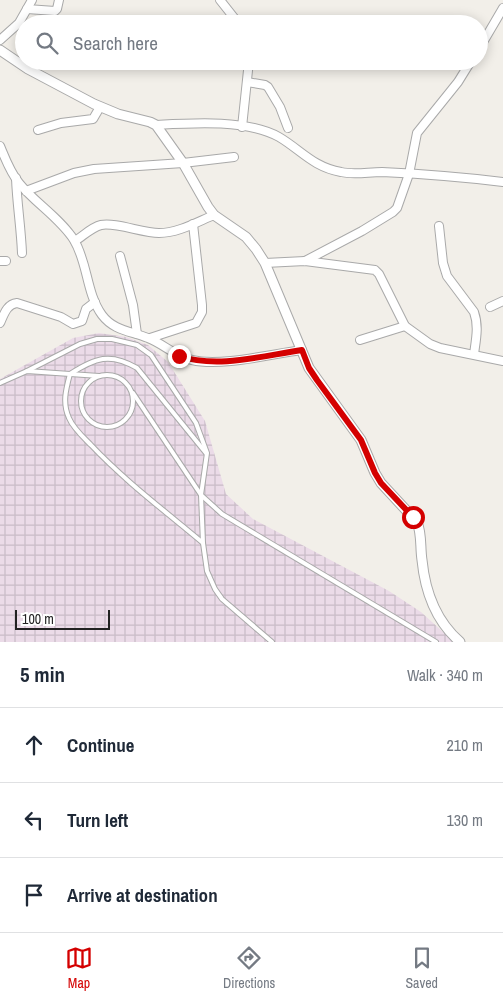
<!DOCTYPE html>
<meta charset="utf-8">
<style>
:root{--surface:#fff;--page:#f2f2f3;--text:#1f2937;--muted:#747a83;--line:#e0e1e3;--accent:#d40000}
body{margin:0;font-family:"Archivo Narrow",sans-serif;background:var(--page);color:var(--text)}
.scale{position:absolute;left:15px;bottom:12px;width:95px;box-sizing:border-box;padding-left:5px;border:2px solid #222;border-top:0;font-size:14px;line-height:18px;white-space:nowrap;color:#222;-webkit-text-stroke:4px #fff;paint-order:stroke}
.stop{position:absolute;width:15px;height:15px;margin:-11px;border:4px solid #d40000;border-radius:50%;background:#fff}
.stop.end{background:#d40000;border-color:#fff;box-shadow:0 1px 5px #0008}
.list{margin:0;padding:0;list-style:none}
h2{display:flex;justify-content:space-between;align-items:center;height:65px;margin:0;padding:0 20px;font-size:21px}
h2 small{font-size:16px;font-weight:400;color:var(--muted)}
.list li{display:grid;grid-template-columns:32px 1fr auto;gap:15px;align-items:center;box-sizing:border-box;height:75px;padding:0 20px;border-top:1px solid var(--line)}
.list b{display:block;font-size:19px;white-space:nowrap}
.list em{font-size:16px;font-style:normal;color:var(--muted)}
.icon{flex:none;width:28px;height:28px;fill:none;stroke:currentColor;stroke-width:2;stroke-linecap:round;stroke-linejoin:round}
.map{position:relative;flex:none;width:503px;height:642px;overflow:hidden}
.search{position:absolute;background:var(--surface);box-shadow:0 2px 12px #0003;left:15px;right:15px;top:15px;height:55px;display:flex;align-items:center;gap:12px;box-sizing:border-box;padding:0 18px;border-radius:28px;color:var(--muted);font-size:19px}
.sheet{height:290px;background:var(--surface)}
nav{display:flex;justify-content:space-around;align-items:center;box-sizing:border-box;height:70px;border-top:1px solid var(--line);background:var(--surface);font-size:14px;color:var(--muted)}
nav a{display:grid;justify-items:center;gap:2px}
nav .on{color:var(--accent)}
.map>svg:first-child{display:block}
.industrial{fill:url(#industrial-grid)}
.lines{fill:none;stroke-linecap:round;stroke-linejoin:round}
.service-casing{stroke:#a9a9a9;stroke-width:6}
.minor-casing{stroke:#a9a9a9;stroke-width:10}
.tertiary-casing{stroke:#a9a9a9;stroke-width:11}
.service{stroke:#fff;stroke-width:4}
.minor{stroke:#fff;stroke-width:8}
.tertiary{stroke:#fff;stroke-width:9}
.route{stroke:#d40000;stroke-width:6}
</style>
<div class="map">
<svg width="503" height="642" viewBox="0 0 503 642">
<defs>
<pattern id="industrial-grid" width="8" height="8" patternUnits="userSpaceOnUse" patternTransform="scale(1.25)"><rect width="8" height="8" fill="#ebdbe8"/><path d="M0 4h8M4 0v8" fill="none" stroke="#c9bcc7"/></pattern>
</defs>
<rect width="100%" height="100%" fill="#f2efe9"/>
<!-- industrial -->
<polygon class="industrial" points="99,333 126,337 148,345 168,362 205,421 226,494 253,519 389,591 421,612 454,642 0,642 0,379 73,338"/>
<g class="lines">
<defs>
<g id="service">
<polyline points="27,371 80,344 97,339 112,339 137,345 151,355 196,423 207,453 201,495 203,543 207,571 215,589 222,599 272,642"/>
<circle cx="107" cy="401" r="26"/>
<polyline points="0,383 27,371 99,376"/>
<polyline points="133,393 201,495 222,514 436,642"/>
<path d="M 203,543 C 165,511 125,481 91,445 C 83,437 73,428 69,418 C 62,403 66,389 70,374 C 95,358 110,352 137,368 L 206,453"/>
</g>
<g id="minor">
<polyline points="220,0 239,24"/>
<polyline points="27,9 55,11 57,9 59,0"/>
<polyline points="102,24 129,21"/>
<polyline points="0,40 19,23 32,0"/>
<polyline points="479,49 503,8"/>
<polyline points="247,82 265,85 268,87 280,107 288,128"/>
<path d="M 156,125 C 191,123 247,119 279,137 C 301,150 313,167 341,172 C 354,175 368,172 382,172 C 423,174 463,177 503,182"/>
<polyline points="242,127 249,61"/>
<polyline points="38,130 61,123 93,119 100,107"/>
<path d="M 0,146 C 5,158 10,172 19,183 C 35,203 60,218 74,240 C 88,263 86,293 102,315 C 114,331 131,331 148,338 C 164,344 174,356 192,360 C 221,367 271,354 302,350"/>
<path d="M 16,178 C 17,204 21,228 22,253"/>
<polyline points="26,191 74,173 94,169 183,163 234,157"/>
<path d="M 439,226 L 443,263 L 447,276 L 474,312 C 479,326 476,339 474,354"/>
<path d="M 75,241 C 83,236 92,227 101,225 C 115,222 143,233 159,233 C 178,233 197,222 214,215"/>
<polyline points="120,256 133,305 137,334"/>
<polyline points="0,261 6,261"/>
<polyline points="305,261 362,231 393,212 397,208 409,174 417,133 458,82 471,61"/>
<polyline points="265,263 305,261 375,270 379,274 405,326 360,340"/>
<polyline points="490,307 503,301"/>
<path d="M 0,323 C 4,314 7,304 17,303 L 61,317 L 73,324 L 82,321 L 86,309 L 95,302"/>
<polyline points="405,326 430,344 440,348 503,361"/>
<polyline points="150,338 196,323 202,312 202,305 193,224"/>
</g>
<path id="tertiary" d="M 0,50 L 28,69 L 94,104 L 118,114 L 150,122 L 156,125 L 183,163 L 208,207 L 214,215 L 246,237 L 256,249 L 265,263 L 309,368 L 361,440 L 375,473 L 381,483 L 417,522 C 422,534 420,547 422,560 C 425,591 436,621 460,642"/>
</defs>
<!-- service casing -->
<use href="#service" class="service-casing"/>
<!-- minor casing -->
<use href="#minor" class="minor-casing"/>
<!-- tertiary casing -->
<use href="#tertiary" class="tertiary-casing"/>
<!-- service -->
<use href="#service" class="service"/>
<!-- minor -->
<use href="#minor" class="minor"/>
<!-- tertiary -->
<use href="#tertiary" class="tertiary"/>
</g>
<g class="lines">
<!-- route -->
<path class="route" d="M 179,356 C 218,369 261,356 302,350 L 309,368 L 317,380 L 361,440 L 375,473 L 381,483 L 413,517"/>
</g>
</svg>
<div class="scale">100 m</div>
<div class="stop" style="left:413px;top:517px"></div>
<div class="stop end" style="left:179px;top:356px"></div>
<div class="search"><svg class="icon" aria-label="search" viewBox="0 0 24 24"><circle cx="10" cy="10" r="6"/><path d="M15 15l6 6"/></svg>Search here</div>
</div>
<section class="sheet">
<h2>5 min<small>Walk · 340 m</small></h2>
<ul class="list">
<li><svg class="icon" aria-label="ahead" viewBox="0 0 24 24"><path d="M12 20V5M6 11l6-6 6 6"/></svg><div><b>Continue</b></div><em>210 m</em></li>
<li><svg class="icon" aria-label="left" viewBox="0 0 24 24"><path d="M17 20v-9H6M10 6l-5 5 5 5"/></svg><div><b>Turn left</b></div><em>130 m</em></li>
<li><svg class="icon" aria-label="arrive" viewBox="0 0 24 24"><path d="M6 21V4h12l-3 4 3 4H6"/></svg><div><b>Arrive at destination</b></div></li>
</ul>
</section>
<nav>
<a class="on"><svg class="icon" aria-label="map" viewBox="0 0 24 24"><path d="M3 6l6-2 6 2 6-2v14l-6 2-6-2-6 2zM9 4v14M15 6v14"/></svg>Map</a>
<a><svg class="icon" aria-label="directions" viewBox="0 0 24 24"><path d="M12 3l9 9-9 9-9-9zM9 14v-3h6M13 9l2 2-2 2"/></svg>Directions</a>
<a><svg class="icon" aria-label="saved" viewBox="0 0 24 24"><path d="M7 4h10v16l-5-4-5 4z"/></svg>Saved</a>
</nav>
